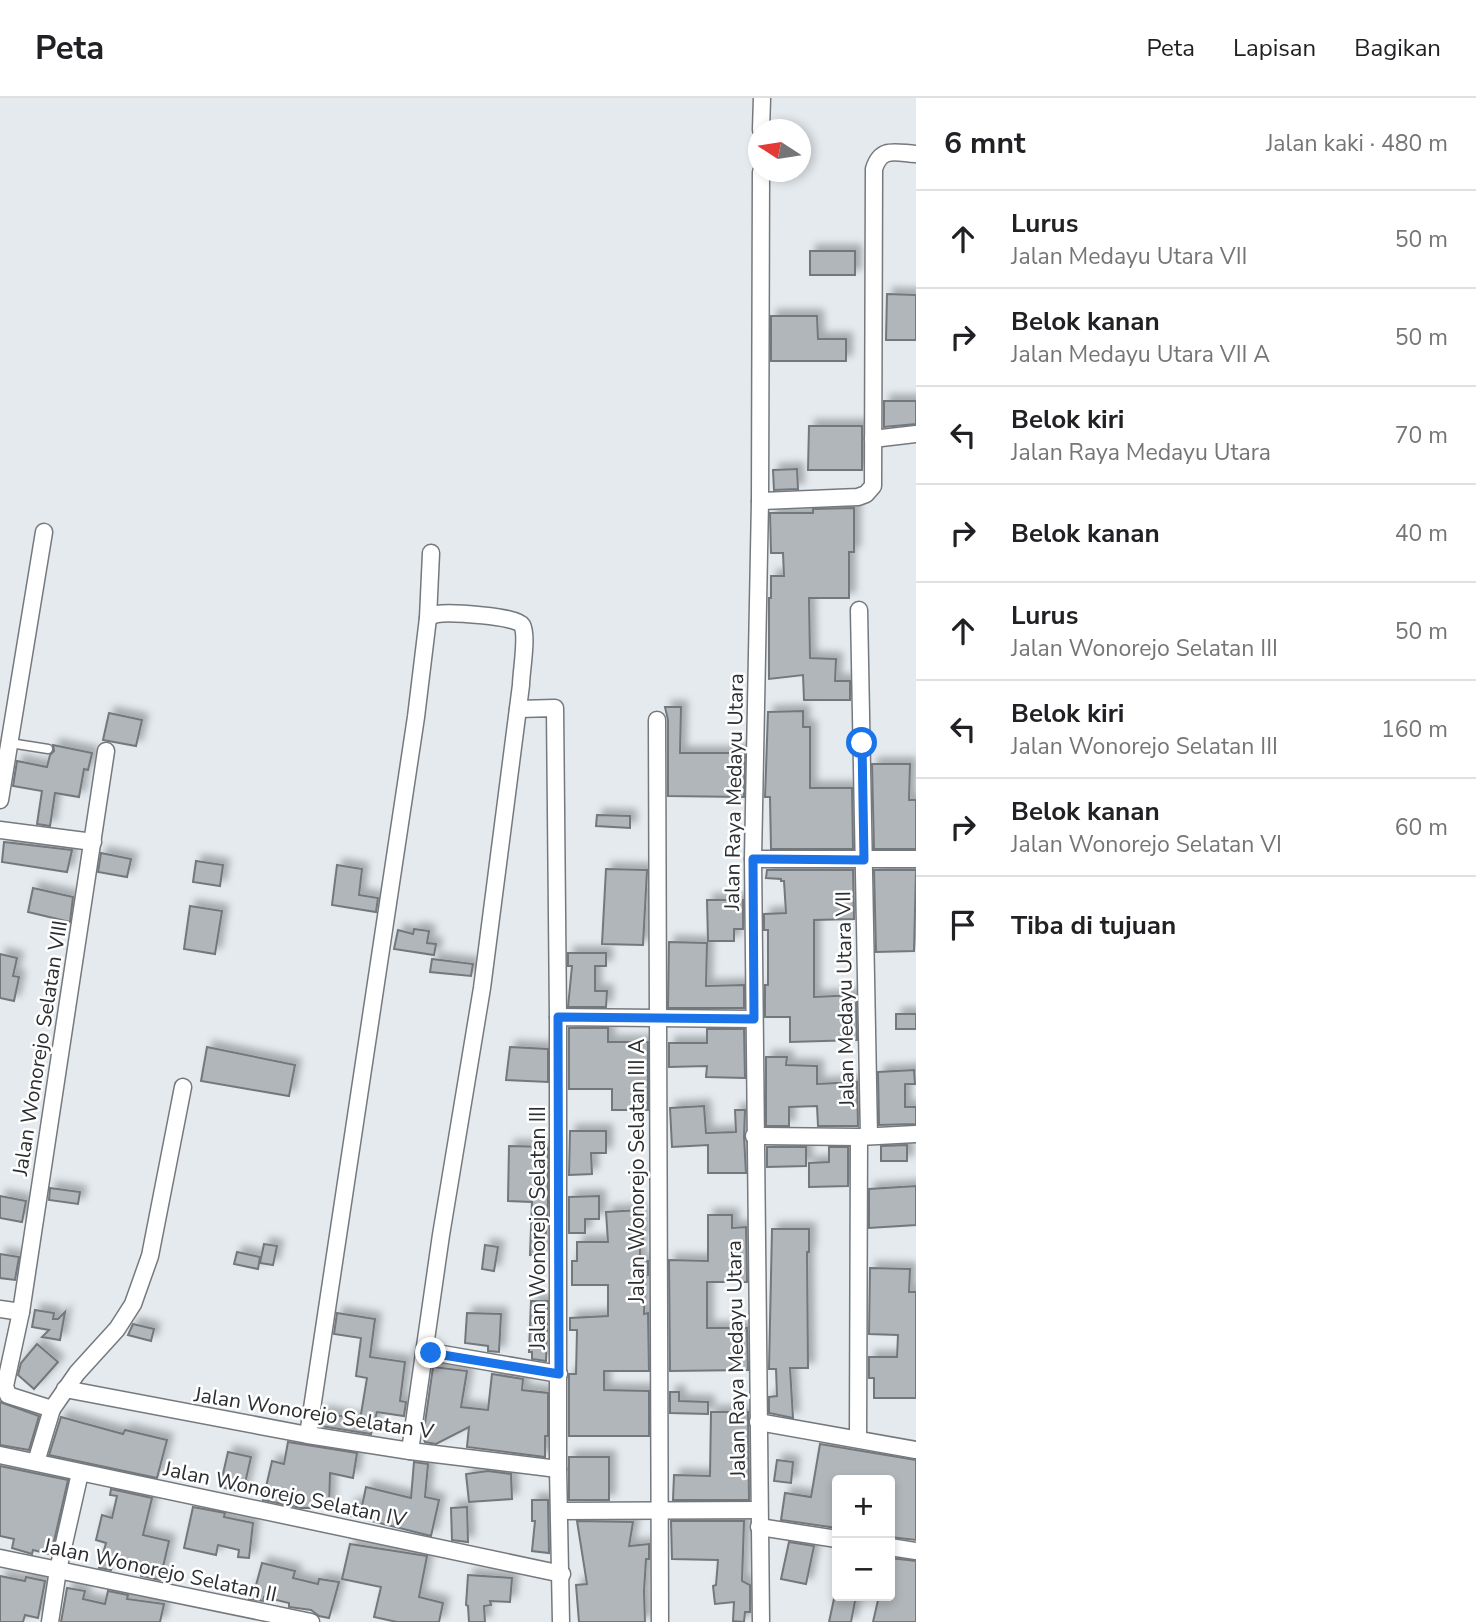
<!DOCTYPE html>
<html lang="id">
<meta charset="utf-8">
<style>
:root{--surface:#fff;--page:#f6f6f6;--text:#202124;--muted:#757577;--line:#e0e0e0}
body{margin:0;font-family:"Nunito Sans",sans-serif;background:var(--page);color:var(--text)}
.controls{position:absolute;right:21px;bottom:21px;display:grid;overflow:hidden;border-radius:7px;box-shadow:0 4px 10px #0003}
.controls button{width:63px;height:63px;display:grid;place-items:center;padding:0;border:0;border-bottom:2px solid var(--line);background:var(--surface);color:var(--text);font:35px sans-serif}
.compass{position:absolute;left:748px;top:21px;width:63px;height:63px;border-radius:50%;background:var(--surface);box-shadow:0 4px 10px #0003;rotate:282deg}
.stop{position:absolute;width:21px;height:21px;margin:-16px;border:5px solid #1a73e8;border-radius:50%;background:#fff}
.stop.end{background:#1a73e8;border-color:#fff;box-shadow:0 2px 7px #0008}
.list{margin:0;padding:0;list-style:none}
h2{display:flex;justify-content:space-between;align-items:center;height:91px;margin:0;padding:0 28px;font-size:30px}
h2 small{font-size:23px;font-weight:400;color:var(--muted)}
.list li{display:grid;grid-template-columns:46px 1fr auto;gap:21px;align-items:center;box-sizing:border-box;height:98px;padding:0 28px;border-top:2px solid var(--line)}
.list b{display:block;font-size:26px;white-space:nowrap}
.list p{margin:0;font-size:23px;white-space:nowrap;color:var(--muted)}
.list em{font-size:23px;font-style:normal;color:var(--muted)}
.icon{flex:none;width:38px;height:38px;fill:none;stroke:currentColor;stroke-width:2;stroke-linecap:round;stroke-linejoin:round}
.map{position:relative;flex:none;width:916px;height:1524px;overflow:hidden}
header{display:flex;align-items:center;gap:42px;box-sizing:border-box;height:98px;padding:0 35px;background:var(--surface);border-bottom:2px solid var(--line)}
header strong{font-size:33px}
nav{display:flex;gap:38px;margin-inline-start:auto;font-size:24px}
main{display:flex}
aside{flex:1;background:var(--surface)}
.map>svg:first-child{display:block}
.building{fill:#b1b6ba;stroke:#73787c;stroke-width:2;filter:url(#shadow)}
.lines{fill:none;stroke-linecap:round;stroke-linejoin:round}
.lane-casing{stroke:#75797d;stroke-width:11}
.street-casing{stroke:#75797d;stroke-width:19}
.lane{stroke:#fff;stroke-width:8}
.street{stroke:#fff;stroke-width:16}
.route{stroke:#1a73e8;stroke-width:9}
.labels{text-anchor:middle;stroke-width:5;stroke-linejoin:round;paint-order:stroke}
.street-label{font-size:21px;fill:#2c2e2f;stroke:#fff}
</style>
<header>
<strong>Peta</strong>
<nav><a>Peta</a><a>Lapisan</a><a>Bagikan</a></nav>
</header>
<main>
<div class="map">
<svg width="916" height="1524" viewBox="0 0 916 1524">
<defs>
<filter id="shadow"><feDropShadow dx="6" dy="-6" stdDeviation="3.5" flood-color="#0004"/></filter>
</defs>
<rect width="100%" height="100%" fill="#e4eaee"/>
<!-- building -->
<g class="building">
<rect x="810" y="153" width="45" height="24"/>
<polygon points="887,196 916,197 916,242 886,242"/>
<polygon points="771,218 817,218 818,241 846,241 846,263 771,263"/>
<polygon points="884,303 916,303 916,326 884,329"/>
<polygon points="809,328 862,328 862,372 808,372"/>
<polygon points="797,371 798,391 774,392 773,372"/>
<polygon points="854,410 854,454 849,454 849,500 809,500 810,560 836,561 835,583 850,583 850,602 804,602 803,577 769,581 769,500 771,500 771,478 784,478 783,455 771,455 770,415 813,415 813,411"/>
<polygon points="665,609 681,609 680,655 731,655 731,653 745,653 744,699 668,698 668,622"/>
<polygon points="803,613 803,629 810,629 810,690 852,690 853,751 771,751 770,699 765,699 768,614"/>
<polygon points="109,615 142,622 136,648 103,642"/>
<polygon points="53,647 92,655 88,672 84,671 79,699 55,695 50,728 37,726 42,693 13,688 17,663 47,669 50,657 54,653"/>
<polygon points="872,666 910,666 909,702 916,702 916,751 874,751"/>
<polygon points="597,717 630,718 630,730 596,728"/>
<polygon points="4,744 72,752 67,774 2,764"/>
<polygon points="101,755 131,761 127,779 98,774"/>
<polygon points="196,763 223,767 220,788 193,784"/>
<polygon points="337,767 362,771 359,797 378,800 376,814 332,807"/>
<polygon points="606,771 647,772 643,847 602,846"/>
<polygon points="767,772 853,772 854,821 814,822 814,899 856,897 857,942 790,944 790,919 765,919 765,887 768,887 768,832 764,832 764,816 786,815 784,783 781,783 781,781 766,780"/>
<polygon points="874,772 916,772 914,853 876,854"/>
<polygon points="33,790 73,799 70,824 28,814"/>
<polygon points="707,802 743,802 743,831 734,831 734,843 708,843"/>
<polygon points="190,808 222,813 215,856 184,851"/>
<polygon points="414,831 429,833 427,845 436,846 434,857 394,851 398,832 413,836"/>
<polygon points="669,844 707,845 706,888 744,887 744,910 668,910"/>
<polygon points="568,855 606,855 606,868 595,868 595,893 607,893 606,909 568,909 572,868 568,868"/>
<polygon points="0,856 17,860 13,878 19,879 14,903 0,900"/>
<polygon points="432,861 473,866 471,878 430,874"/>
<rect x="896" y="916" width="20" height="15"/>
<polygon points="569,930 608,930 608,944 648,944 648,1012 612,1012 612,991 569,991"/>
<polygon points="707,931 744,931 745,980 706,979 707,968 669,969 669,945 707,945"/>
<polygon points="207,949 295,967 289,998 201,983"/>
<polygon points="510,949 548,951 548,984 506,982"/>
<polygon points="766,959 787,959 786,967 817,968 817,986 857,984 858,1028 818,1028 817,1008 789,1009 789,1028 766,1028"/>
<polygon points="914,972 915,986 905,986 905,1009 916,1009 916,1026 879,1027 878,974"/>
<polygon points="704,1008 706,1035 736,1034 735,1012 745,1012 744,1039 746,1075 708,1075 708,1047 672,1049 670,1010"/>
<polygon points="570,1033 606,1033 606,1055 591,1055 592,1076 569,1077"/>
<polygon points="907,1047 907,1063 881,1063 881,1048"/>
<polygon points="509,1048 548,1049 548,1105 544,1158 530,1157 532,1104 508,1103"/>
<polygon points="767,1049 806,1049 806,1068 767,1069"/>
<polygon points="829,1049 848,1049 848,1088 809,1089 809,1065 829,1064"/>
<polygon points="916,1088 916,1127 869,1130 869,1091"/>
<polygon points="50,1090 80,1094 78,1106 49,1102"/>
<polygon points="0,1098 26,1103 22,1124 0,1120"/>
<polygon points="599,1098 599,1121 585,1121 585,1135 569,1135 569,1099"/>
<polygon points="641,1112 643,1141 640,1141 640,1163 648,1163 648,1177 645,1177 644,1216 648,1215 649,1273 604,1273 604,1292 649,1293 649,1338 569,1338 569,1276 576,1276 577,1232 570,1232 570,1220 608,1218 608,1187 572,1187 572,1163 577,1163 577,1144 608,1144 606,1114"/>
<polygon points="708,1117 732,1117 732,1130 746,1129 747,1184 707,1184 707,1230 747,1230 748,1272 670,1273 669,1162 708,1163"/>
<polygon points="772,1131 809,1131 809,1154 807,1154 808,1270 790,1270 793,1320 769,1315 769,1299 777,1298 776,1271 769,1271"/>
<polygon points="264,1146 277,1148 273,1167 260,1165"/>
<polygon points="485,1147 498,1149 494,1173 482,1171"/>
<polygon points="237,1154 260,1159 258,1171 234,1166"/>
<polygon points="0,1156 19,1159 15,1182 0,1180"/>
<polygon points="870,1170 910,1171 909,1194 916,1194 916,1300 874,1300 874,1280 869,1280 869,1259 897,1259 898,1237 869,1236"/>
<polygon points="531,1203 548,1203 546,1263 532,1261 532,1254 529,1254"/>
<polygon points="35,1212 54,1215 53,1221 58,1221 65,1214 60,1242 42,1239 49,1232 32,1229"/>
<polygon points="337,1215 375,1221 370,1259 405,1264 400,1303 406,1304 404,1318 377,1314 371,1336 320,1328 322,1314 360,1322 367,1280 356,1278 361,1240 334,1236"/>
<polygon points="467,1215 501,1216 499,1254 488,1253 488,1248 465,1245"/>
<polygon points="133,1226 154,1231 151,1243 128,1237"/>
<polygon points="37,1246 58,1264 34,1291 18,1277 21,1265"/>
<polygon points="433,1269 467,1273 461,1309 488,1312 492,1276 523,1281 522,1292 548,1295 548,1338 545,1338 545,1359 467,1349 469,1329 436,1346 425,1344 423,1339"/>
<polygon points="670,1294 679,1294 679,1303 708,1304 708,1316 670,1315"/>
<polygon points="0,1304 39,1318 29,1352 0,1347"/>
<polygon points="711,1314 748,1314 749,1402 673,1402 674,1377 710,1378"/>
<polygon points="61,1319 123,1336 125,1332 167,1342 157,1380 49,1357"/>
<polygon points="288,1344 357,1355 353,1380 330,1375 329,1410 301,1410 263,1402 272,1363 284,1366"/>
<polygon points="820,1346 916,1362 916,1442 890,1439 890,1382 837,1382 837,1430 781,1422 785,1395 811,1399"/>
<polygon points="228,1354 251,1359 243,1394 220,1389"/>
<rect x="569" y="1359" width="40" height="43"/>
<polygon points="777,1362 793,1364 791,1385 774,1383"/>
<polygon points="414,1364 428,1366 425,1399 439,1402 431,1438 348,1417 351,1406 362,1408 366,1389 411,1400"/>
<polygon points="0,1368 68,1382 52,1452 50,1451 49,1456 33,1452 32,1456 12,1450 14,1441 0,1438"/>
<polygon points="488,1373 511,1376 512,1401 469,1404 466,1376"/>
<polygon points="111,1391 152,1400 143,1437 169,1443 160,1482 141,1478 142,1472 119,1467 113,1466 111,1472 99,1470 106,1445 96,1442 102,1417 112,1420 117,1398 110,1397"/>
<polygon points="532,1402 548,1402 549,1455 532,1453 535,1423 532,1423"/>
<polygon points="193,1409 225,1415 224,1419 253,1425 249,1460 238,1459 239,1452 218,1447 216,1457 184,1450"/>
<polygon points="467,1409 468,1444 452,1442 451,1410"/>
<polygon points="577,1423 633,1424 629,1448 649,1446 649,1461 646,1461 644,1493 645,1524 579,1524 576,1487 587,1486"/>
<polygon points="671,1423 744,1423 742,1483 750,1487 750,1514 745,1514 744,1524 733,1523 734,1504 715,1506 713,1488 716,1487 718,1462 672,1461"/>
<polygon points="789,1444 814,1448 806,1486 781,1481"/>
<polygon points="350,1446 427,1458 419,1499 443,1505 439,1524 397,1524 374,1519 381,1489 342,1481"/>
<polygon points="890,1460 916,1463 916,1524 873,1524 879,1498 890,1498"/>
<polygon points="262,1465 295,1473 293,1480 318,1486 319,1481 339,1484 329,1520 319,1518 311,1512 289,1509 289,1505 264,1499 263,1503 249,1501 250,1491 255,1491"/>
<polygon points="468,1477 512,1480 510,1504 490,1503 491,1507 484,1508 485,1524 469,1524 468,1508 466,1507"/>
<polygon points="0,1478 25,1483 26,1479 45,1483 38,1520 25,1517 23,1524 0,1524"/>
<polygon points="67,1490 85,1493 83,1501 105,1506 108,1493 128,1497 127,1501 164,1506 160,1524 61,1524"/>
<polygon points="835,1496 856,1498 851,1524 829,1524"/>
</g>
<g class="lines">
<defs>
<polyline id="lane" points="10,645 48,651"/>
<g id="street">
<polyline points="761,32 762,0"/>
<polyline points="873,341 916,336"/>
<path d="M 760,403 L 858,399 L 866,396 L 873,388 L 874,71 C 881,48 896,55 916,56"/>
<polyline points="859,512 869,1038"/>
<polyline points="518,611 555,610 558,919"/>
<polyline points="657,622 660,1524"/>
<polyline points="0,702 44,434"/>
<polyline points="0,732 93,744"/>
<polyline points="753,761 916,761"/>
<polyline points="754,1038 859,1039 916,1036"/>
<polyline points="0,1211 21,1214 5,1288 8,1297 52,1311 36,1364"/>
<polyline points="21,1214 106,653"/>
<polyline points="425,1253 559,1276"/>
<polyline points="65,1291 308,1337 410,1353 558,1371"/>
<polyline points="52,1311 77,1275 117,1231 133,1206 150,1158 183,989"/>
<polyline points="758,1324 916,1352"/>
<polyline points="308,1337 416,619 428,520 431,455"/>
<polyline points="858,1341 859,1039"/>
<path d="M 410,1353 L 441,1137 L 482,890 L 521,587 C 521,574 528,538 522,527 C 517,518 450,514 437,516 C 435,516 430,519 428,520"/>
<polyline points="0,1357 562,1476"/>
<polyline points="560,1413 759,1412"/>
<polyline points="759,1429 837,1441"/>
<polyline points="890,1449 916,1453"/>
<polyline points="0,1460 311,1524"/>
<polyline points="50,1524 58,1472 80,1375"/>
<polyline points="561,1524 558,1371 558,919 754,921"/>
<polyline points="761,1524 753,761 760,403 761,74"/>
</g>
</defs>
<!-- lane casing -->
<use href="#lane" class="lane-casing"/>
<!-- street casing -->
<use href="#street" class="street-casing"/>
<!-- lane -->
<use href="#lane" class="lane"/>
<!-- street -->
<use href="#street" class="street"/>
</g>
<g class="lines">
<!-- route -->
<polyline class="route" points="431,1255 559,1276 558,919 754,921 753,761 864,762 862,645"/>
</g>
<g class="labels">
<!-- street labels -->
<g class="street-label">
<text transform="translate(734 694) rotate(-89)" y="7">Jalan Raya Medayu Utara</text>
<text transform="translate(845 901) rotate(-91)" y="7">Jalan Medayu Utara VII</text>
<text transform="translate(40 950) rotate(-81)" y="7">Jalan Wonorejo Selatan VIII</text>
<text transform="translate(637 1073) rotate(-90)" y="7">Jalan Wonorejo Selatan III A</text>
<text transform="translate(538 1130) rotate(-90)" y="7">Jalan Wonorejo Selatan III</text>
<text transform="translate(736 1261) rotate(-91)" y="7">Jalan Raya Medayu Utara</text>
<text transform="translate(314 1315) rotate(9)" y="7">Jalan Wonorejo Selatan V</text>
<text transform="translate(285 1396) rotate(12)" y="7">Jalan Wonorejo Selatan IV</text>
<text transform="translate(160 1472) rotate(12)" y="7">Jalan Wonorejo Selatan II</text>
</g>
</g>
</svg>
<div class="controls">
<button>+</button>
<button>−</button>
</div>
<svg class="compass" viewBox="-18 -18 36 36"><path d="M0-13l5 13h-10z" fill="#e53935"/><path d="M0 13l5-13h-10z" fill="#757577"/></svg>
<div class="stop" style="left:862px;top:645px"></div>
<div class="stop end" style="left:431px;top:1255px"></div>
</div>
<aside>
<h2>6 mnt<small>Jalan kaki · 480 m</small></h2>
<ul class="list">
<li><svg class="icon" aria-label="ahead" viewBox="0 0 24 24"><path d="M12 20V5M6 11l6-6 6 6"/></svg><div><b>Lurus</b><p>Jalan Medayu Utara VII</p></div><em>50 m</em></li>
<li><svg class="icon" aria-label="right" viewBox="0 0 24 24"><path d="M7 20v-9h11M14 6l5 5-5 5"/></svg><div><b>Belok kanan</b><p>Jalan Medayu Utara VII A</p></div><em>50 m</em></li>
<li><svg class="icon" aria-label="left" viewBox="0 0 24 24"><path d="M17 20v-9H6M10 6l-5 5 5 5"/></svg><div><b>Belok kiri</b><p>Jalan Raya Medayu Utara</p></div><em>70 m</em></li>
<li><svg class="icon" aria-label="right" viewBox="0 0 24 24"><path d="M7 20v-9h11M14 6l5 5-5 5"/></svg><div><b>Belok kanan</b></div><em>40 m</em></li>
<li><svg class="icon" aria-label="ahead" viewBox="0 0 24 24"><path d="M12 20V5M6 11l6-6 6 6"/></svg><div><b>Lurus</b><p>Jalan Wonorejo Selatan III</p></div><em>50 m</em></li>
<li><svg class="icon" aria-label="left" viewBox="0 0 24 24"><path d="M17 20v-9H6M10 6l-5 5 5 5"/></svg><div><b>Belok kiri</b><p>Jalan Wonorejo Selatan III</p></div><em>160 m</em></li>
<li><svg class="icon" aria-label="right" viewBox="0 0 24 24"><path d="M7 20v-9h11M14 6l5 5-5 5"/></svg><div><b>Belok kanan</b><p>Jalan Wonorejo Selatan VI</p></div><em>60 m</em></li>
<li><svg class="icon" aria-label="arrive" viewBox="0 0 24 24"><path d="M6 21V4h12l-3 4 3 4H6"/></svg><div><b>Tiba di tujuan</b></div></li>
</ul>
</aside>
</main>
